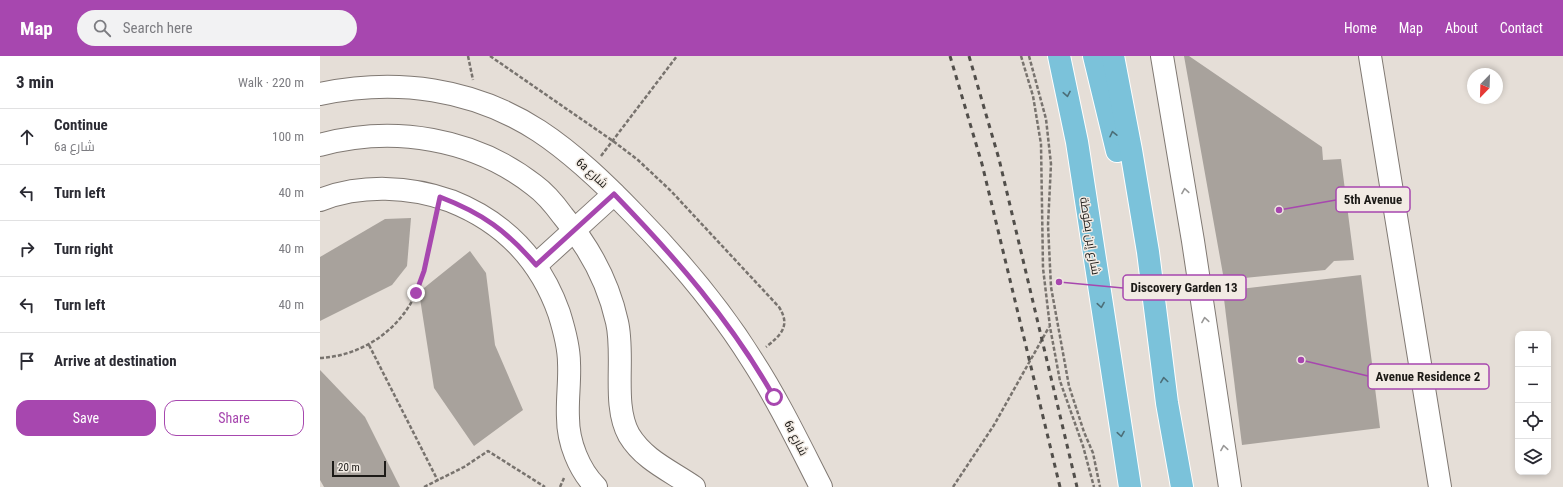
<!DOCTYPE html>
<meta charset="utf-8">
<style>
:root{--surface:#fff;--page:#f2f2f3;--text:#2b2b33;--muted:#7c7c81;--line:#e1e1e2;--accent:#a747af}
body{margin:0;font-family:"Roboto Condensed",Cairo,sans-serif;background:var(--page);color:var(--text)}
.controls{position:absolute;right:12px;bottom:12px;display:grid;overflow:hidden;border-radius:8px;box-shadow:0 2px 6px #0003}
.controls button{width:36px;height:36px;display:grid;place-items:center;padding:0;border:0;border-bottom:1px solid var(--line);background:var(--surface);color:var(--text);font:20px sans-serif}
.compass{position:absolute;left:1147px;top:12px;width:36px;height:36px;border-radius:50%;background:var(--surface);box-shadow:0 2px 6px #0003;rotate:203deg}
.scale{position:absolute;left:12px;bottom:10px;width:54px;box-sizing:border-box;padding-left:4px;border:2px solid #1c1a17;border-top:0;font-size:11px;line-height:14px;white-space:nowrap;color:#1c1a17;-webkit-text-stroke:3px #f2ebe4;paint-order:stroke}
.stop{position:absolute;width:12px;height:12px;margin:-9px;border:3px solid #a747af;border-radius:50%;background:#fff}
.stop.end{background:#a747af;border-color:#fff;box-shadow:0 1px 4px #0008}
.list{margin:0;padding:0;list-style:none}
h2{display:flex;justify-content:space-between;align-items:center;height:52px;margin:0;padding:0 16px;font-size:17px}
h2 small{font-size:13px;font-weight:400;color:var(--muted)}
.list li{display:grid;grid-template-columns:26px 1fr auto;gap:12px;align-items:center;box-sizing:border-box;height:56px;padding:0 16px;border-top:1px solid var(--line)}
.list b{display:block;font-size:15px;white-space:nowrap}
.list p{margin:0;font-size:13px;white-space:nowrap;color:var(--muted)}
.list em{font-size:13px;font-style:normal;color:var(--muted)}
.actions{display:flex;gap:8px;padding:12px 16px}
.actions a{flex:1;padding:9px 0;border:1px solid var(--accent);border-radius:12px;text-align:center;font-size:14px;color:var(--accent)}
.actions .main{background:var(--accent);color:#fff}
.icon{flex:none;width:22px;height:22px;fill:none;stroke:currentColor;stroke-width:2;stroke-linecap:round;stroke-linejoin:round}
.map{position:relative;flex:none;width:1243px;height:431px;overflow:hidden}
header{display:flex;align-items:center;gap:24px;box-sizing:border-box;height:56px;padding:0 20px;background:var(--accent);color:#fff}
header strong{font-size:19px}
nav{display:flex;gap:22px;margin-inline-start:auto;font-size:14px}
.search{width:280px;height:36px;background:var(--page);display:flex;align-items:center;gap:10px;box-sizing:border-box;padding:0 14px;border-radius:22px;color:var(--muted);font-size:15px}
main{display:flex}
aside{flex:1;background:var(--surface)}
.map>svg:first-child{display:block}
.building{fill:#a8a29c}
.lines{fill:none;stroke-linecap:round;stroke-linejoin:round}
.minor-casing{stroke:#807973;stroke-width:24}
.major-casing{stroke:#fff;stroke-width:24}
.path{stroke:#78736e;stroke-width:2.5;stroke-dasharray:4 2;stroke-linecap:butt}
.minor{stroke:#fff;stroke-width:22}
.major{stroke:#7bc2da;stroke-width:22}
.rail{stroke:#514e4a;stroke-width:3;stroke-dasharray:5 5;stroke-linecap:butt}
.oneway{stroke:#4c6e78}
.oneway2{stroke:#999897}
.route{stroke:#a747af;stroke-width:5}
.labels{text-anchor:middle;stroke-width:3;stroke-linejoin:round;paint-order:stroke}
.street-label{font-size:12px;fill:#1c1a17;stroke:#f2ebe4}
.leader{fill:none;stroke:#a747af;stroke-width:1.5}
.callout-dot{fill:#a747af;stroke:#f2ebe4;stroke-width:1.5}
.callout{fill:#f2ebe4;stroke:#a747af;stroke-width:1.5}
.callout-label{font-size:13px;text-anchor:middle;font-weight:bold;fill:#1c1a17}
</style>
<header>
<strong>Map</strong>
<div class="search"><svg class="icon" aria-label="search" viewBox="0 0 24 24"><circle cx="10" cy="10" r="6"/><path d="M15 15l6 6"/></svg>Search here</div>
<nav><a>Home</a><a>Map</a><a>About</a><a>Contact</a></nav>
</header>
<main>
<aside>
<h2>3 min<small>Walk · 220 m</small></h2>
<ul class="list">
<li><svg class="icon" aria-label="ahead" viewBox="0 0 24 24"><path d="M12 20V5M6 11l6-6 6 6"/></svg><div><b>Continue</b><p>6a شارع</p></div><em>100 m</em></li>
<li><svg class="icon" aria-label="left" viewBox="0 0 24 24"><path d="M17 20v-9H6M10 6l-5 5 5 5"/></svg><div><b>Turn left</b></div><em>40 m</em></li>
<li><svg class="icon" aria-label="right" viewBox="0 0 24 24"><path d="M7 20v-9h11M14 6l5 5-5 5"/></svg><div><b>Turn right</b></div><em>40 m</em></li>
<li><svg class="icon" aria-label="left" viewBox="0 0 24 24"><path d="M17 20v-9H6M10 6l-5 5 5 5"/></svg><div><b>Turn left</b></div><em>40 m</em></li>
<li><svg class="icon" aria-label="arrive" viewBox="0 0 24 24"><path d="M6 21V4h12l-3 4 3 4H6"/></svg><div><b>Arrive at destination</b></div></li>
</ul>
<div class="actions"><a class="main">Save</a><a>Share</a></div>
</aside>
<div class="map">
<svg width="1243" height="431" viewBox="0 0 1243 431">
<rect width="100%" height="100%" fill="#e5ded7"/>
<!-- building -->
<g class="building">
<polygon points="864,0 869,0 1002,91 1003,104 1021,103 1034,204 1014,205 1005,214 904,224"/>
<polygon points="91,162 87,210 72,229 0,265 0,201 65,163"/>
<polygon points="150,195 166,217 175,289 203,354 154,390 114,332 99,236"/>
<polygon points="1041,219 1060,372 922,389 903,235"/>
<polygon points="0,314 45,361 80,431 4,431 0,424"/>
</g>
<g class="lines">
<defs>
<g id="minor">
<polyline points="842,0 873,185 910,431"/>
<polyline points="1050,0 1120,431"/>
<path d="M 0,38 C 76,22 153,32 219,75 C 254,98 285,128 315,159 C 358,203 399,251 432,304 C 458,344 479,388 501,431"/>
<path d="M 0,89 C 73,69 154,82 214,129 C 225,137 235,149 243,160 C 270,192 288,225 297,266 C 305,300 292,349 309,379 C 324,404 351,415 374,431"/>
<path d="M 0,144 C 41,128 90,130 131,145 C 184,166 220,203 239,257 C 244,273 249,290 249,307 C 250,325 247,344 248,362 C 248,386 259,414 276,431"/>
<polyline points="216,209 294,138"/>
</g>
<g id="major">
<polyline points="739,0 757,86 810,431"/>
<polyline points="774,0 797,95"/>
<polyline points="793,0 811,94 828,196 847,347 862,431"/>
</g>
</defs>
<!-- minor casing -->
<use href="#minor" class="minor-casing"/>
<!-- major casing -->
<use href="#major" class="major-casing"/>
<!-- path -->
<g class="path">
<polyline points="148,0 153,24"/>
<path d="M 170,0 L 293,85 L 318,104 L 351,135 L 459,251 C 471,270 461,279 446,291"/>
<polyline points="701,0 713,40 721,88 723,212 730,271 740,325 763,390 774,431"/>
<polyline points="709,0 726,63 731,108 728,169 731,231 749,330 764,376 773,397 780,431"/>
<polyline points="281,100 357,0"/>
<polyline points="49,289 118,425"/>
<path d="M 0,302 C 41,300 79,275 96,237 C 107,213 110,185 116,160"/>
<polyline points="104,431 144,411 168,395 225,431"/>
<polyline points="240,431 244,422"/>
<polyline points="633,431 674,369 729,271"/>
</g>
<!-- minor -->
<use href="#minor" class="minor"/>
<!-- major -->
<use href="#major" class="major"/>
<!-- rail -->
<g class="rail">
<polyline points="630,0 662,108 740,431"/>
<polyline points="649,0 679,103 757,431"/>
</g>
</g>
<!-- one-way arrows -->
<defs><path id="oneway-chevron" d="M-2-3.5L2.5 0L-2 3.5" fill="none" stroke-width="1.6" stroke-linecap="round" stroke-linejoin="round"/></defs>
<g class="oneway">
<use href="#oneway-chevron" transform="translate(747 38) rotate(79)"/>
<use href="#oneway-chevron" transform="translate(793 78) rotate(-103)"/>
<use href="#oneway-chevron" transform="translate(781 249) rotate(81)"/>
<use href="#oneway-chevron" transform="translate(844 324) rotate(-98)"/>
<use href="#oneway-chevron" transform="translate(801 378) rotate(81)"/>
</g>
<g class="oneway2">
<use href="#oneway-chevron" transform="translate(865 135) rotate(-99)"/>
<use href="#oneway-chevron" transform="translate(885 264) rotate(-99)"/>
<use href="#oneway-chevron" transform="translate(904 392) rotate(-99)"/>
</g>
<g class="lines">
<!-- route -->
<path class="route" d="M 96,237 L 104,215 L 120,141 C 162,157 187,175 216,209 L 294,138 C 355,201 411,265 454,341"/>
</g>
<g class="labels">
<!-- street labels -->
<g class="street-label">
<text transform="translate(272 117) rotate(42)" y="4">6a شارع</text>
<text transform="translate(770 180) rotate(81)" y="4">شارع إبن بطوطة</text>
<text transform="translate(476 382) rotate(63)" y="4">6a شارع</text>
</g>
</g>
<!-- callouts -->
<path class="leader" d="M959 154L1016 144M739 226L803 232M981 304L1048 320"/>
<g class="callout-dot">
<circle cx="959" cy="154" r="4"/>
<circle cx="739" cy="226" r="4"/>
<circle cx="981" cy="304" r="4"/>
</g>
<g class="callout">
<rect x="1016" y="131" width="74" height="25" rx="4"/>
<rect x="803" y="219" width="123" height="25" rx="4"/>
<rect x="1048" y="308" width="121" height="25" rx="4"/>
</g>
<g class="callout-label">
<text x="1053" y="148">5th Avenue</text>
<text x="864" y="236">Discovery Garden 13</text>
<text x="1108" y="325">Avenue Residence 2</text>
</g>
</svg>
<div class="controls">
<button>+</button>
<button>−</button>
<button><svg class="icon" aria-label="locate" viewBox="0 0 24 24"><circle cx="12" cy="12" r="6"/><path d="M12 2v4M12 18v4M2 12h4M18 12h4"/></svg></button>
<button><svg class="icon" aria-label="layers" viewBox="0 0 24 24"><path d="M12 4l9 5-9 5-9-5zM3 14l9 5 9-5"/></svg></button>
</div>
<svg class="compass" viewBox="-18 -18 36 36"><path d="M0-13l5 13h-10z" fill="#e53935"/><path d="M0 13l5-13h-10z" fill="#7c7c81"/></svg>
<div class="scale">20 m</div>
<div class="stop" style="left:454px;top:341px"></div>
<div class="stop end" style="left:96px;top:237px"></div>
</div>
</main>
